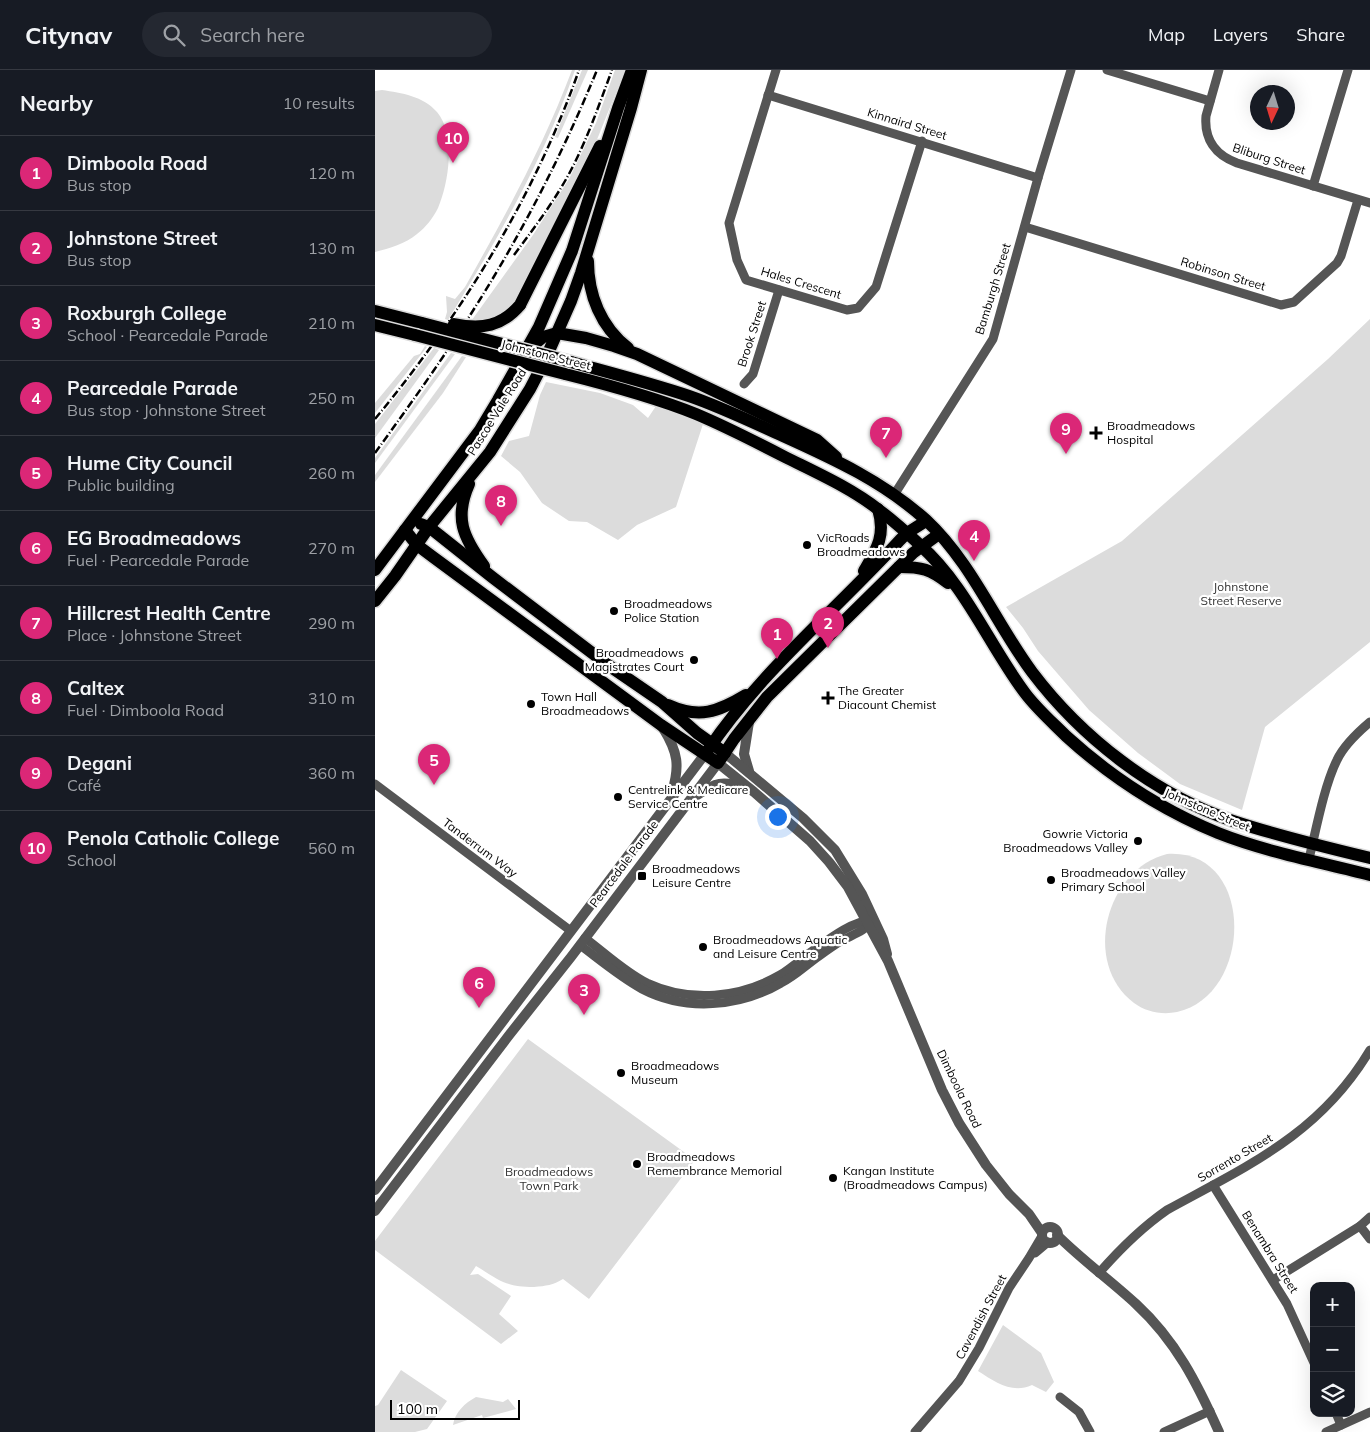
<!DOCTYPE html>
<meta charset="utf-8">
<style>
:root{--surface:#171b24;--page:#242831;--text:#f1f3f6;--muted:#9ea1a6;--line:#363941;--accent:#db2777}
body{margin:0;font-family:Mulish,sans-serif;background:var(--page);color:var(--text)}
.controls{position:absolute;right:15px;bottom:15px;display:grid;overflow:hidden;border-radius:10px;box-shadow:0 5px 20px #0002}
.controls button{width:45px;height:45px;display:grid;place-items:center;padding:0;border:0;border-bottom:1px solid var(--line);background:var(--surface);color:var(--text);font:25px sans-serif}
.compass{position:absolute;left:875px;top:15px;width:45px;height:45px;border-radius:50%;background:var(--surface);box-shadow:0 5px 20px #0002;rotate:184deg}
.scale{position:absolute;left:15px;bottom:12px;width:130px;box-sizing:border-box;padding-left:5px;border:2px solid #000;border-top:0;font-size:14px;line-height:18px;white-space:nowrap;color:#000;-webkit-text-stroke:4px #fff;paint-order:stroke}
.you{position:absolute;left:402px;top:746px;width:18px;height:18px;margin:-12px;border:4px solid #fff;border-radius:50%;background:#1a73e8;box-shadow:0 0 0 8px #1a73e833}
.badge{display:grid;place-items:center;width:32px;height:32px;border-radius:50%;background:var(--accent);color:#fff;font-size:16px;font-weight:700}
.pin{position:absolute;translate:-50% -41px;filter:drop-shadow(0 1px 2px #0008)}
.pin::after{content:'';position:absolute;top:26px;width:18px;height:15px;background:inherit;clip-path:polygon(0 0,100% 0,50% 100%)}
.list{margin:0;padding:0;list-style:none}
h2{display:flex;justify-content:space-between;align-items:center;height:65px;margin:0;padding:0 20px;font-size:21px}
h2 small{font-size:16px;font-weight:400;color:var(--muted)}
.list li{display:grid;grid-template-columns:32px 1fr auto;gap:15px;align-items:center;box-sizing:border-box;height:75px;padding:0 20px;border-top:1px solid var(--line)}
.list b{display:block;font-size:19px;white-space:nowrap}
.list p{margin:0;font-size:16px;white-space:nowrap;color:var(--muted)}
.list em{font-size:16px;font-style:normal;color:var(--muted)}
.icon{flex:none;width:28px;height:28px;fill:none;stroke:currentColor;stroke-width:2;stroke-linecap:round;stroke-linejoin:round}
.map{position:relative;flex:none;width:995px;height:1362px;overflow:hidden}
header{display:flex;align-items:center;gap:30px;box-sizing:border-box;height:70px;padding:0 25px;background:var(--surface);border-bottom:1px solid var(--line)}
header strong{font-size:24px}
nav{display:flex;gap:28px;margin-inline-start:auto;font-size:18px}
.search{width:350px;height:45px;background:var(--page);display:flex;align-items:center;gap:12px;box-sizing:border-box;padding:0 18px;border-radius:28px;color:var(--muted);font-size:19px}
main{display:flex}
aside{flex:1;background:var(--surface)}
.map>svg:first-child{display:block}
.green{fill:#dcdcdc}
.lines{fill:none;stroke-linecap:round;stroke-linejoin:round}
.primary-casing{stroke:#dbdbdb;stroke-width:15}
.minor{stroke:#555;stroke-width:9}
.tertiary{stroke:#555;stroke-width:10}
.primary{stroke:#000;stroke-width:12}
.rail{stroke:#000;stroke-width:2.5;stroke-dasharray:8 2.5 1 2.5;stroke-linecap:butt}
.primary-bridge-casing{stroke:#dbdbdb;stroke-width:15;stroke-linecap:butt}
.primary-bridge{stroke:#000;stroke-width:12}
.poi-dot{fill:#000;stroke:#fff;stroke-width:2}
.labels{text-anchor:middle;stroke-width:4.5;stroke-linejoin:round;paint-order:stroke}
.street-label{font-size:12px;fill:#000;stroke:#fff}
.poi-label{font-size:12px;fill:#000;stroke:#fff;text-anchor:start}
.park-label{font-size:12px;fill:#333;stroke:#fff}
</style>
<header>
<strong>Citynav</strong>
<div class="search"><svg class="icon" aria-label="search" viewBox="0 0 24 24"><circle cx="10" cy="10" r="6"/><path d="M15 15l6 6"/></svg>Search here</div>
<nav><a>Map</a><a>Layers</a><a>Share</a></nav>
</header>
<main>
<aside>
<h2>Nearby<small>10 results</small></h2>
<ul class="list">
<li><span class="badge">1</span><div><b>Dimboola Road</b><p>Bus stop</p></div><em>120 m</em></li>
<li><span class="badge">2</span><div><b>Johnstone Street</b><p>Bus stop</p></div><em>130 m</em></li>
<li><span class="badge">3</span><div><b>Roxburgh College</b><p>School · Pearcedale Parade</p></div><em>210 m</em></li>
<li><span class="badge">4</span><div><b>Pearcedale Parade</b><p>Bus stop · Johnstone Street</p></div><em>250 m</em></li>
<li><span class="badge">5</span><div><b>Hume City Council</b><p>Public building</p></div><em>260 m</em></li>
<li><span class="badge">6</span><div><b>EG Broadmeadows</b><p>Fuel · Pearcedale Parade</p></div><em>270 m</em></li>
<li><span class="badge">7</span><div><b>Hillcrest Health Centre</b><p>Place · Johnstone Street</p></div><em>290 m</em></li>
<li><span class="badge">8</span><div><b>Caltex</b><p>Fuel · Dimboola Road</p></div><em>310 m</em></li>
<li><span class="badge">9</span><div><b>Degani</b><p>Café</p></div><em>360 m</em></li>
<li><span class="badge">10</span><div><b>Penola Catholic College</b><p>School</p></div><em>560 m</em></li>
</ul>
</aside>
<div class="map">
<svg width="995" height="1362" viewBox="0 0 995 1362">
<rect width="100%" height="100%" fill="#fff"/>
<!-- green -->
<g class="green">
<path d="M 197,0 L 200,0 C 169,89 122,170 73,250 L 70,249 L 72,242 L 71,226 L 80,229 L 90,217 C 130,146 168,77 197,0 Z"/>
<polygon points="207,0 213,0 183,68 180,67"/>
<polygon points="240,0 250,0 217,82 142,232 125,247 94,254 158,165 194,109 221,53"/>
<path d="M 7,20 C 27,23 48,26 62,42 C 81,64 74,113 63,138 C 58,148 51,157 42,164 C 30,174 15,178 0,182 L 0,21 Z"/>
<polygon points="995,249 995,572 890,657 867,740 805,714 763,683 714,640 663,581 648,558 631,537 747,471 953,289"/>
<polygon points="50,276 52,277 0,343 0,333 39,286 45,284"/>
<polygon points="59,278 64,280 0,368 0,354"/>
<polygon points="76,283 80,284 0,393 0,388"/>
<polygon points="87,286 91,287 68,323 0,412 0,405"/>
<polygon points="171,312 225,323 258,335 273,348 281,336 328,354 301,437 262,455 243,470 212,452 194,451 167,433 145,402 126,386 134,371 154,366 165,325"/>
<path d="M 792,784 C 881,778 879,925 802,942 C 787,945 771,942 759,933 C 706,893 731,799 792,784 Z"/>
<path d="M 153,969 L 320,1090 L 214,1229 L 188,1209 C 178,1215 171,1216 159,1217 C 130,1217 124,1210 101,1196 L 95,1205 L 103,1204 L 136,1226 L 124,1244 L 143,1261 L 126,1274 L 0,1180 L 0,1171 Z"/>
<path d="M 628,1255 L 666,1283 L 679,1312 L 671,1322 L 657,1315 C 637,1324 620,1312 603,1301 Z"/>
<polygon points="26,1300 72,1331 52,1359 40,1362 0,1362 0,1336 3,1335"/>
<path d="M 101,1327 L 128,1332 L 133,1329 L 141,1339 L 108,1348 L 107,1345 L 78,1355 C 80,1342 90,1333 101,1327 Z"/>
</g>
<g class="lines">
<defs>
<g id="primary">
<path d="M 213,191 C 213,225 226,257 253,278"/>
<polyline points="145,235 225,76"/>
<polyline points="0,241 47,253"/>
<polyline points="0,255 40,265"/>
<polyline points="157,276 168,267 182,263 211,268 239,276 262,284 442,370 461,387"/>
<path d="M 196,292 C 236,303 275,313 314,326 C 346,337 377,352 408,366 C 459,389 509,412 551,450 C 597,493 620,552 657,602 C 707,668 779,724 858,751 C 903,766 949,777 995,788"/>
<path d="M 190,304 C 234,315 279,327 321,344 C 352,357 381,372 410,387 C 442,403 476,418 504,440 C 519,451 532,463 545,475 C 591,516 614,575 650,623 C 662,639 677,652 691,666 C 736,707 787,740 843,763 C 891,782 945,792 995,805"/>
<path d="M 94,414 C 79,448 88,467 109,496"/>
<polyline points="46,454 54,457 117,507 233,595 287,632 322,663 350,683"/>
<polyline points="30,460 42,475 58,487 286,655 343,693 359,669 392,627 538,483 564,464"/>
<path d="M 524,497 C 547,497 555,499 573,513"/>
<polyline points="0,500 105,360 123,330 164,257 197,181 243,38 257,0"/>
<path d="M 489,501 C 502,479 511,465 503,439"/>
<polyline points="0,531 20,506 54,457 115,382 155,319 170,290 196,231 206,203 256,38 266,0"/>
<path d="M 293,635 C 324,649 343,642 371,625"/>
<path d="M 333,680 C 386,601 461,540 525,470 L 532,463 L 551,451"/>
</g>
</defs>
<!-- primary casing -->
<use href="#primary" class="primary-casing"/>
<!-- minor -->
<g class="minor">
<polyline points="401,0 354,153 362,190 371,210 472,240 483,238 501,217 547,71"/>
<polyline points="732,0 835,31"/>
<path d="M 844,0 L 831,46 C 829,69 840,85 862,93 L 995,133"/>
<polyline points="393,25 663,108"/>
<polyline points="938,116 973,0"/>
<polyline points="650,157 906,235 919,232 962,193 966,186 983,130"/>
<polyline points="369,314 378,304 404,220"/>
<polyline points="519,425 618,269 663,108 696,0"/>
<polyline points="0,714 196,861"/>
<path d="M 934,789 C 941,760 949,716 962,690 C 969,675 982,663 995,652"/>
<path d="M 210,868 C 230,883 250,902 272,913 C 315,933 365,928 405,905 C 415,899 424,891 433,884 C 449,873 476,851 496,850"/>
<path d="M 205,875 C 225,890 245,907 267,919 C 311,942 365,937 406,913 C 420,906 431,895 444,886 C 451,881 458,876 466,871 C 477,865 490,861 498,851"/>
<polyline points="838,1115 912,1234 939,1293"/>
<polyline points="985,1156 995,1169"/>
<polyline points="660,1183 673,1172"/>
<path d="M 724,1203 C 745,1179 766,1158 792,1140 C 874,1095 945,1064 995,980"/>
<polyline points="898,1210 985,1156 995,1147"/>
<polyline points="685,1327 704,1342 715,1362"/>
<polyline points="961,1343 966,1355"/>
<polyline points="540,1362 584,1311 604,1278 634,1218 654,1188 667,1166"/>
<polyline points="789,1362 835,1341"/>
<polyline points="951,1362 995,1342"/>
</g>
<!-- tertiary -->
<g class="tertiary">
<polyline points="374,652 369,684 374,701"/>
<path d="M 288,658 C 303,682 305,696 297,722"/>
<polyline points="350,683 428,748 460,780 487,824 508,869 512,884"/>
<path d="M 322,725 C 340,713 348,710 369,718"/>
<polyline points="0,1120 330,684"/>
<polyline points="0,1141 135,964 196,887 343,693 379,722 435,771 454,792 473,817 513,891 567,1020 584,1053 611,1095 634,1124 654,1144 667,1163"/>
<circle cx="675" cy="1165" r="8"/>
<path d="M 682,1165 C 707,1190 735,1210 761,1234 C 801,1271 822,1313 844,1362"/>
</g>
<!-- primary -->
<use href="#primary" class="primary"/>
<!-- rail -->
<g class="rail">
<path d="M 139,185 C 159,158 179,132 195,102 C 212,70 224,35 237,0"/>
<path d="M 0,349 C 86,245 159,128 204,0"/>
<path d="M 0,383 C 34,336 68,289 99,239 C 147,163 188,83 222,0"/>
</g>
<defs>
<g id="primary-bridge">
<polyline points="47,253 196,292"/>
<path d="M 79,254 C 107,260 127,256 145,235"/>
<polyline points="40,265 190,304"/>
</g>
</defs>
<!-- primary-bridge casing -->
<use href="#primary-bridge" class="primary-bridge-casing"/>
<!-- primary-bridge -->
<use href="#primary-bridge" class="primary-bridge"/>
</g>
<!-- markers -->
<g class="poi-dot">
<path d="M718.5 355.5h5v5h5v5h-5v5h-5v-5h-5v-5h5z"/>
<circle cx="432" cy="475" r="5"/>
<circle cx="239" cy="541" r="5"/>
<circle cx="319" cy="590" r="5"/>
<path d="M450.5 620.5h5v5h5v5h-5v5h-5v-5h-5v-5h5z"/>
<circle cx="156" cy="634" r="5"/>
<circle cx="243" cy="727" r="5"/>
<circle cx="763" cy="771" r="5"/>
<rect x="262" y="801" width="10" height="10" rx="2.5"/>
<circle cx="676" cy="810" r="5"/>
<circle cx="328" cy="877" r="5"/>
<circle cx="246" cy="1003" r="5"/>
<circle cx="262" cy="1094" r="5"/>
<circle cx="458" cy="1108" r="5"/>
</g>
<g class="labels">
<!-- street labels -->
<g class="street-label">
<text transform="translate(532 54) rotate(17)" y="4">Kinnaird Street</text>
<text transform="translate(894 89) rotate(18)" y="4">Bliburg Street</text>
<text transform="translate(848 204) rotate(17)" y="4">Robinson Street</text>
<text transform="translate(426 213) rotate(17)" y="4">Hales Crescent</text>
<text transform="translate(618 219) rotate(-73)" y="4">Bamburgh Street</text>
<text transform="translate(377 264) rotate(-72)" y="4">Brook Street</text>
<text transform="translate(171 285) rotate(14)" y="4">Johnstone Street</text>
<text transform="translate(122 342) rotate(-58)" y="4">Pascoe Vale Road</text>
<text transform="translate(832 740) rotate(23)" y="4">Johnstone Street</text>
<text transform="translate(105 778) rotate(37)" y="4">Tanderrum Way</text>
<text transform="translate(249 794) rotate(-53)" y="4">Pearcedale Parade</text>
<text transform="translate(584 1019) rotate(64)" y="4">Dimboola Road</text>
<text transform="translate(860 1088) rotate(-30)" y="4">Sorrento Street</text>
<text transform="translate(895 1182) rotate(58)" y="4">Benambra Street</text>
<text transform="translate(606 1247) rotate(-62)" y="4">Cavendish Street</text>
</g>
<!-- poi labels -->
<g class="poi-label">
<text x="732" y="360">Broadmeadows<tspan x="732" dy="14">Hospital</tspan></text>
<text x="442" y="472">VicRoads<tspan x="442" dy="14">Broadmeadows</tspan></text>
<text x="249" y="538">Broadmeadows<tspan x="249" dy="14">Police Station</tspan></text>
<text x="309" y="587" text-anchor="end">Broadmeadows<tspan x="309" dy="14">Magistrates Court</tspan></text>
<text x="463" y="625">The Greater<tspan x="463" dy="14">Diacount Chemist</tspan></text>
<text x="166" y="631">Town Hall<tspan x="166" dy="14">Broadmeadows</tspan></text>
<text x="253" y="724">Centrelink &amp; Medicare<tspan x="253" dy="14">Service Centre</tspan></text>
<text x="753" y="768" text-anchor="end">Gowrie Victoria<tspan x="753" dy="14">Broadmeadows Valley</tspan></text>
<text x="277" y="803">Broadmeadows<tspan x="277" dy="14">Leisure Centre</tspan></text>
<text x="686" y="807">Broadmeadows Valley<tspan x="686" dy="14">Primary School</tspan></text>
<text x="338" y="874">Broadmeadows Aquatic<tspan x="338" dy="14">and Leisure Centre</tspan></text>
<text x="256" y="1000">Broadmeadows<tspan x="256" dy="14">Museum</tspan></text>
<text x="272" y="1091">Broadmeadows<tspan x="272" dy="14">Remembrance Memorial</tspan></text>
<text x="468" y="1105">Kangan Institute<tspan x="468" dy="14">(Broadmeadows Campus)</tspan></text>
</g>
<!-- park labels -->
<g class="park-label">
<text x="866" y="521">Johnstone<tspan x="866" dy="14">Street Reserve</tspan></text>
<text x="174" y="1106">Broadmeadows<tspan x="174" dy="14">Town Park</tspan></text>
</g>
</g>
</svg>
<div class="controls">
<button>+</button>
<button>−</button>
<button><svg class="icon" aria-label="layers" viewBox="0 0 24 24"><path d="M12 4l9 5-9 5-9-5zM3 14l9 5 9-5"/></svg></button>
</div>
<svg class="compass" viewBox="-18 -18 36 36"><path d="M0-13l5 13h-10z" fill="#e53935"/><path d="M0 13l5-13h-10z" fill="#9ea1a6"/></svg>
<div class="scale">100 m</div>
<div class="you"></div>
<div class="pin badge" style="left:402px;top:589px">1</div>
<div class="pin badge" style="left:453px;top:578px">2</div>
<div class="pin badge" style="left:209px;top:945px">3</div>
<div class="pin badge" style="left:599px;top:491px">4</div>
<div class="pin badge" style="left:59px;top:715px">5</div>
<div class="pin badge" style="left:104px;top:938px">6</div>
<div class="pin badge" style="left:511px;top:388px">7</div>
<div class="pin badge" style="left:126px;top:456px">8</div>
<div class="pin badge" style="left:691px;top:384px">9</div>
<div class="pin badge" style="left:78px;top:93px">10</div>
</div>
</main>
